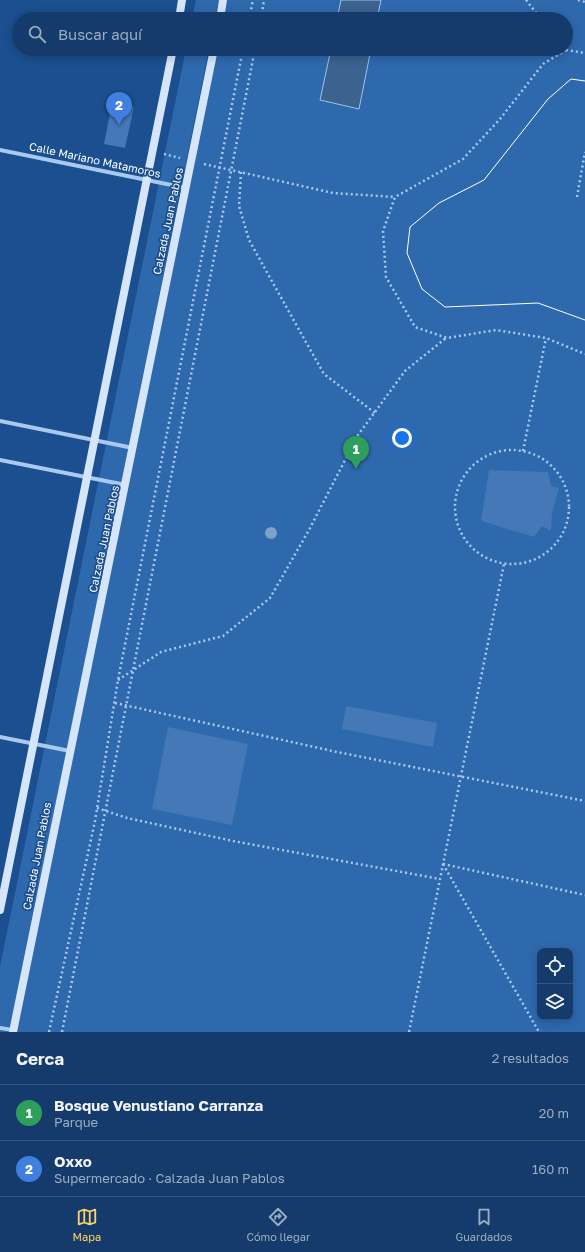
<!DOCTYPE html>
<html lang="es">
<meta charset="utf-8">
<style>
:root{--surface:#143b6b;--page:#214673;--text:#f1f3f6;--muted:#9dadc1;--line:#33557e;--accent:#ffd166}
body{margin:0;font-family:"Golos Text",sans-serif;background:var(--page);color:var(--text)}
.controls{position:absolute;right:12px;bottom:12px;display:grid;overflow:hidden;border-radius:8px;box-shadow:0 2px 10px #0003}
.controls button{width:36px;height:36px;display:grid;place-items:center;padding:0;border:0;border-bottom:1px solid var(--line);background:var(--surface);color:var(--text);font:20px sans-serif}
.you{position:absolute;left:402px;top:438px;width:14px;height:14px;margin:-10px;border:3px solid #fff;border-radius:50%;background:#1a73e8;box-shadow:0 0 0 6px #1a73e833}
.badge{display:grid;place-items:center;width:26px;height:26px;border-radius:50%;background:var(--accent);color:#fff;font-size:13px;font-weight:700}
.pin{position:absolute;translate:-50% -33px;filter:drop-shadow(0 1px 2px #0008)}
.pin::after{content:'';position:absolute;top:21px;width:14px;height:12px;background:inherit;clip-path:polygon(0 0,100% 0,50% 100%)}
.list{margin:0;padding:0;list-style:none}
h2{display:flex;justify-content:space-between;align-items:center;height:52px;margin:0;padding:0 16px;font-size:17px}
h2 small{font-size:13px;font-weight:400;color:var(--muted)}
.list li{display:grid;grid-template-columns:26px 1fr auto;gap:12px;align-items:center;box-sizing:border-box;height:56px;padding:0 16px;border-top:1px solid var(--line)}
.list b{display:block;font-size:15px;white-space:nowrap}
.list p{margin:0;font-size:13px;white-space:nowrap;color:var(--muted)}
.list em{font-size:13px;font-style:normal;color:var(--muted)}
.icon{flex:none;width:22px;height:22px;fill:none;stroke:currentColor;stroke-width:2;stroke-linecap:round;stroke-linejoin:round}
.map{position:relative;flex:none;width:585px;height:1032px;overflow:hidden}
.search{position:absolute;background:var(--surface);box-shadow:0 2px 10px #0003;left:12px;right:12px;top:12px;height:44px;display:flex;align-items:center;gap:10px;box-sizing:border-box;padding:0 14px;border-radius:22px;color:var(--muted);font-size:15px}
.sheet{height:164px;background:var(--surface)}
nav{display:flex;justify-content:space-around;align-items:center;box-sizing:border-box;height:56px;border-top:1px solid var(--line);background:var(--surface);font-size:11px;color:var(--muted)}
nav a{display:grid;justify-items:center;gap:2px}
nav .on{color:var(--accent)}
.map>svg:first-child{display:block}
.green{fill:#2e69ad;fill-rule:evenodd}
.water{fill:#3c6290;stroke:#9cc4f0}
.building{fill:#4478b7}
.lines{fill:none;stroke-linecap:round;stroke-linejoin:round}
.path{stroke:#a9c9ee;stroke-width:2.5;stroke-dasharray:2 3;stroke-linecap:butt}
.street{stroke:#a9c9ee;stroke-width:4}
.secondary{stroke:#d6e6fa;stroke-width:8}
.tram{stroke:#fff;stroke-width:1}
.tree{fill:#7ea0ca}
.labels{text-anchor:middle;stroke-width:3.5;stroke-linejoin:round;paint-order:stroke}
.street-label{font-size:11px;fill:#fff;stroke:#1b4f8f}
</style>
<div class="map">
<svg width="585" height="1032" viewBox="0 0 585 1032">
<rect width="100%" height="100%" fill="#1b4f8f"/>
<!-- green -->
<g class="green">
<polygon points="196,0 219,0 215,19 192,19"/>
<path d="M 221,0 L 585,0 L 585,1032 L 13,1032 L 211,49 L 566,49 L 566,19 L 217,19 ZM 540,951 L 570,951 L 570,1017 L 540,1017 Z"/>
<polygon points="186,49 209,49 10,1032 0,1032 0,967"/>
</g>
<!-- water -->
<g class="water">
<polygon points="341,0 381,0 377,19 337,19"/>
<polygon points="331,49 371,49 359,109 320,100"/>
</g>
<!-- building -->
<g class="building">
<polygon points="112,103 134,107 125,148 104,144"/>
<polygon points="489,470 548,472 551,486 559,488 552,513 551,531 542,526 534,537 481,521"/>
<polygon points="346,706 437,723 433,747 342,729"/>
<polygon points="168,727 248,744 232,825 152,809"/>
</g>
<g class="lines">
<!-- path -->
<g class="path">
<polyline points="526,0 541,19"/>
<polyline points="578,0 585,2"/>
<polyline points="249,19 253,0"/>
<polyline points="261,19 264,0"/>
<polyline points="566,50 543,64 500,119 463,159 395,197 383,231 386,277 415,327 447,338 496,330 546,338 585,354"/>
<polyline points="566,50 585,53"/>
<polyline points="164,154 180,158"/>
<polyline points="204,164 333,193 395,197"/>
<polyline points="241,172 239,206 249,240 307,344 324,374 375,413"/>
<polyline points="577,197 585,152"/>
<circle cx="512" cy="507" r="57"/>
<polyline points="523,451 546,338"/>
<polyline points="118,680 161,652 223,636 270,598 309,530 358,435 405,371 446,338"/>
<polyline points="115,703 337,752 585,801"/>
<polyline points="97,808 127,818 233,841 440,879"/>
<polyline points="443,864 539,1032"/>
<polyline points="443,864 585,895"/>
<polyline points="49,1032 95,821 118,680 243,49"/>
<polyline points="62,1032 255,49"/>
<polyline points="409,1032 504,564"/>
</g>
<!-- street -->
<g class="street">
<polyline points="0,150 186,188"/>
<polyline points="0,421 133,448"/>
<polyline points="0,460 126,485"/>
<polyline points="0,737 70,751"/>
<polyline points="0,1028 13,1030"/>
</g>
<!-- secondary -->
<g class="secondary">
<polyline points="179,19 182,0"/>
<polyline points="220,19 223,0"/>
<polyline points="0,910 173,49"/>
<path d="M 13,1032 C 79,704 150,377 214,49"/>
</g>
<!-- tram -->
<polyline class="tram" points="585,81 571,79 548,99 484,180 439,203 410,227 407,253 422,289 445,307 538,303 585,320"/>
</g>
<!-- trees -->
<circle class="tree" cx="271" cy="533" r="6"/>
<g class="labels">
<!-- street labels -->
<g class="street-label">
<text transform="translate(95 160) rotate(12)" y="4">Calle Mariano Matamoros</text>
<text transform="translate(168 221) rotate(-78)" y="4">Calzada Juan Pablos</text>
<text transform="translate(104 539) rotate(-78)" y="4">Calzada Juan Pablos</text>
<text transform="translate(37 856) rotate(-79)" y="4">Calzada Juan Pablos</text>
</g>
</g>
</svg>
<div class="controls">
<button><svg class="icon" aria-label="locate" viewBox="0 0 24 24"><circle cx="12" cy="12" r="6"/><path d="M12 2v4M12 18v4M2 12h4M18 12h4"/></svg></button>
<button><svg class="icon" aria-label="layers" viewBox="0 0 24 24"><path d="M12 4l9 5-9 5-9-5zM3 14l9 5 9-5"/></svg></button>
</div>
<div class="you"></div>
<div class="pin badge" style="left:356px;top:469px;background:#2e9e5b">1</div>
<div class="pin badge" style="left:119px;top:125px;background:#3f7fe0">2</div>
<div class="search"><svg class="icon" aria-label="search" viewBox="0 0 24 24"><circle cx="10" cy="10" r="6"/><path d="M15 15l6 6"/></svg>Buscar aquí</div>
</div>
<section class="sheet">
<h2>Cerca<small>2 resultados</small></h2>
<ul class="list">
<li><span class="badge" style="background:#2e9e5b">1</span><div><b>Bosque Venustiano Carranza</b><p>Parque</p></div><em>20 m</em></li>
<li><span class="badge" style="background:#3f7fe0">2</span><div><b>Oxxo</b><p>Supermercado · Calzada Juan Pablos</p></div><em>160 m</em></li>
</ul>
</section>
<nav>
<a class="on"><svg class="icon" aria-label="map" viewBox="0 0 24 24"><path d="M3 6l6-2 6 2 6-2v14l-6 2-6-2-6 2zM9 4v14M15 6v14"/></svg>Mapa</a>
<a><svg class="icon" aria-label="directions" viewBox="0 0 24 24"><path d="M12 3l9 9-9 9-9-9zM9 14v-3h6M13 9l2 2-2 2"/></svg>Cómo llegar</a>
<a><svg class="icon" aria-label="saved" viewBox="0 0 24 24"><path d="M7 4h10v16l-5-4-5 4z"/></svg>Guardados</a>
</nav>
